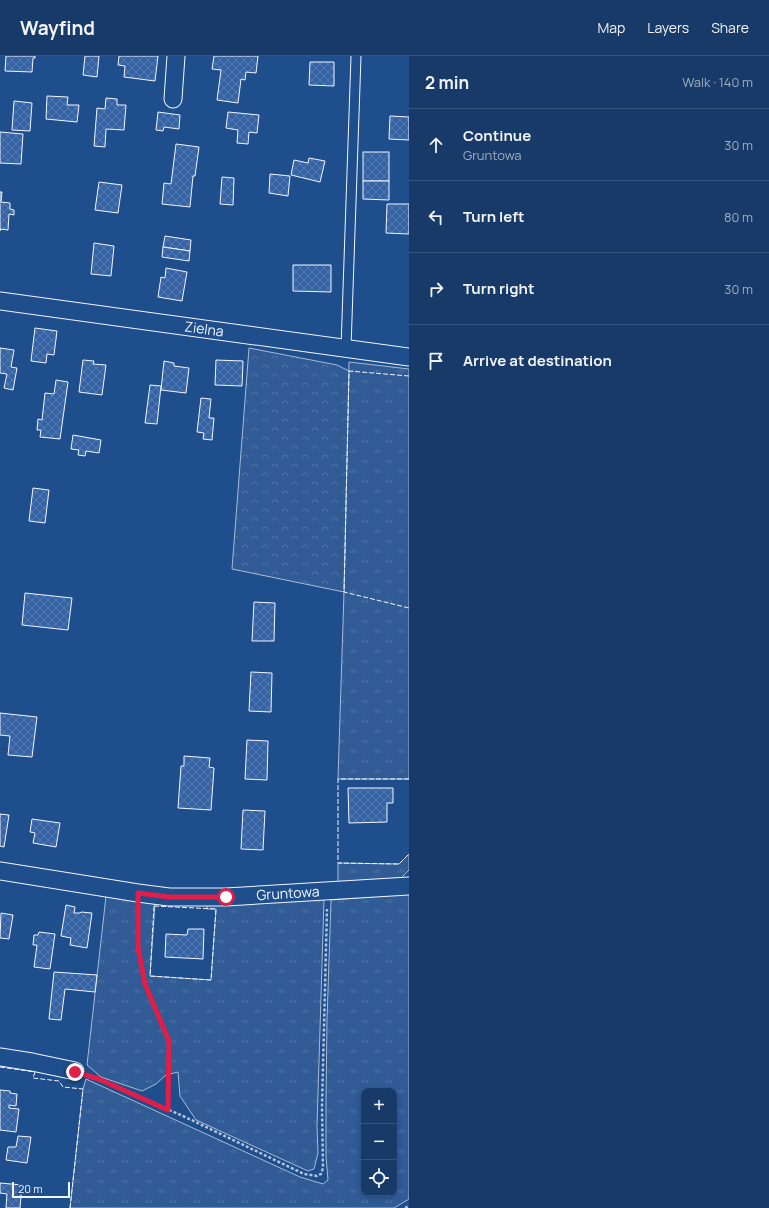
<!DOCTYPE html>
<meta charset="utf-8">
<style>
:root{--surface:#173a69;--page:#20416f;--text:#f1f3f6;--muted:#9eadc0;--line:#36547d}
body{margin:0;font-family:Manrope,sans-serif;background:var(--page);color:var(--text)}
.controls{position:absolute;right:12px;bottom:12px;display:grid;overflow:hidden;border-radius:8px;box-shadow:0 2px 6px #0003}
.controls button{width:36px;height:36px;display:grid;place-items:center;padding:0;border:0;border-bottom:1px solid var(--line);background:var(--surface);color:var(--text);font:20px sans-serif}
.scale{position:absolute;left:12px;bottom:10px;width:58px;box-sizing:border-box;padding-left:4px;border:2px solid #f2f6ff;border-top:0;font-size:11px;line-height:14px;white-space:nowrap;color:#f2f6ff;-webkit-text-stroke:3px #1f4e8c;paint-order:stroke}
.stop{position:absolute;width:12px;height:12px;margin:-9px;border:3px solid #e11d48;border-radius:50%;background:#fff}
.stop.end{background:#e11d48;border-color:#fff;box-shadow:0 1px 4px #0008}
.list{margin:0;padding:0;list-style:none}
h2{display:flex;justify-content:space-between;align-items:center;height:52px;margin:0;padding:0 16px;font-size:17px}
h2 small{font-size:13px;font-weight:400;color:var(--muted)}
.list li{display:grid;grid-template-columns:26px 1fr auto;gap:12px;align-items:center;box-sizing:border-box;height:72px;padding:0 16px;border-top:1px solid var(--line)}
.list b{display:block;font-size:15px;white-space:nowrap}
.list p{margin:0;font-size:13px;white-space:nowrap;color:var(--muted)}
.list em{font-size:13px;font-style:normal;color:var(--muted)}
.icon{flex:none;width:22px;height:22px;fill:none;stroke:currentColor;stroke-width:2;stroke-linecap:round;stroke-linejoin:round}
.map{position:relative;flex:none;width:409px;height:1152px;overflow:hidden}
header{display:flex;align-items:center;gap:24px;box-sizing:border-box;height:56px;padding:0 20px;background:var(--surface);border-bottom:1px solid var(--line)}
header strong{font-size:19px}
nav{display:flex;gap:22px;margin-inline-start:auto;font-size:14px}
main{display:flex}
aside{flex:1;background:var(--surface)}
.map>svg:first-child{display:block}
.grass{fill:url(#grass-tufts);stroke:#a8bbd7;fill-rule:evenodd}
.forest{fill:url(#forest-crowns);stroke:#a8bbd7}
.building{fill:url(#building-cross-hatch);stroke:#f2f6ff}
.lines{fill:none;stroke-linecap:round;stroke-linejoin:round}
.service-casing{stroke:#f2f6ff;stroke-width:11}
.minor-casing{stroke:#f2f6ff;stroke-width:19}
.path{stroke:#b3c4dc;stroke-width:2.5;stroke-dasharray:3 2;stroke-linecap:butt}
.service{stroke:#1f4e8c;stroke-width:9}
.minor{stroke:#1f4e8c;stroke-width:17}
.fence{stroke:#f2f6ff;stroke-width:1;stroke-dasharray:5 2;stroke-linecap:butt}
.route{stroke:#e11d48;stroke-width:5}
.labels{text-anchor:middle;stroke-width:3;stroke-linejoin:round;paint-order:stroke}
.street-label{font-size:14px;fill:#f2f6ff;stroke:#1f4e8c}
</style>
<header>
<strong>Wayfind</strong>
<nav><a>Map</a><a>Layers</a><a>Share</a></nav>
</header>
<main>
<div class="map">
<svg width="409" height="1152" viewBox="0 0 409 1152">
<defs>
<pattern id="grass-tufts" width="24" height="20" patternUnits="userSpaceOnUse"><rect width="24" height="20" fill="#305b95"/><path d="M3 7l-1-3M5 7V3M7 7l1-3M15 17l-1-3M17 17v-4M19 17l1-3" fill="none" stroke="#4e73a5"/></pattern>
<pattern id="forest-crowns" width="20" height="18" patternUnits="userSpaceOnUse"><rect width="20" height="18" fill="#305b95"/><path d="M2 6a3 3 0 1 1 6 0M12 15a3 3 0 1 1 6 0" fill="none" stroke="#4e73a5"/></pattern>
<pattern id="building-cross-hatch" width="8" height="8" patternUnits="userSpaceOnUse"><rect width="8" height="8" fill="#3563a3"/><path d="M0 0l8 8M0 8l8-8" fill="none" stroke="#537ab1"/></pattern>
</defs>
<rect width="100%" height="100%" fill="#1f4e8c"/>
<!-- grass -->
<g class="grass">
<polygon points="349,306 409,313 409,723 338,723 344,536"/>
<polygon points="409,798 409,814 401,822 338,827 338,807 399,808"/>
<path d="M 409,838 L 409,1143 L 394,1152 L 70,1152 L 83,1033 L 86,1023 L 300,1121 L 323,1128 L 328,1124 L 326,1100 L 326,1044 L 327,964 L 331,844 ZM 364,1035 L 394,1035 L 394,1137 L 364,1137 Z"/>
<polygon points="106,840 155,848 150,920 211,924 216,853 207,853 207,848 324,843 317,1070 318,1097 314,1113 308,1115 196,1064 180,1040 178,1016 166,1019 156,1028 142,1035 101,1021 87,1009"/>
</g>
<!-- forest -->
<polygon class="forest" points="249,292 337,309 349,315 344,536 232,513"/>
<!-- building -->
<g class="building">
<polygon points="6,0 35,0 35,2 33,2 32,16 5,15"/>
<polygon points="85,0 99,0 97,21 83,19"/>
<polygon points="119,0 158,0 155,25 124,21 125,10 118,9"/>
<polygon points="214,0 258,0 256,17 246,16 245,24 241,23 238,47 217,44 221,14 212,13"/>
<polygon points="310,6 334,6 334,30 309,29"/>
<polygon points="47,40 68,41 67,49 79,49 77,66 46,63"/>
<polygon points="106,42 117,43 117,49 126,49 124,74 106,73 105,91 94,90 97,52 105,53"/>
<polygon points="14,45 32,47 30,75 12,74"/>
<polygon points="158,56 180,59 179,73 164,71 163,75 156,74"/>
<polygon points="228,56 259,59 257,77 249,76 248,88 237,87 238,74 226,72"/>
<polygon points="390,60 409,61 409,84 389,83"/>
<polygon points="0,76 23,78 21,108 0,107"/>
<polygon points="176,88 199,91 195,120 193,120 190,151 162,148 164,127 171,128"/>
<rect x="363" y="96" width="26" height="29"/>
<polygon points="309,102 325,105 320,126 291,119 294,104 308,107"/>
<polygon points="270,118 290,120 288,140 269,137"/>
<polygon points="222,121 234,122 233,149 220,148"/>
<polygon points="363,125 389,125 389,144 363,143"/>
<polygon points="99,126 122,129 118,157 95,154"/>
<polygon points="0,136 2,136 1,146 10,147 10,153 14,154 14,159 9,158 8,174 0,173 0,175"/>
<polygon points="387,148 409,148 409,178 386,177"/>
<polygon points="165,180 191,184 190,195 163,191"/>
<polygon points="94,187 114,190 111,220 91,218"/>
<polygon points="163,191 190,195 189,205 162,201"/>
<polygon points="293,209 331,209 331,236 293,235"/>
<polygon points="166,212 187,216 182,245 158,241 161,221 165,222"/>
<polygon points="35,272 57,275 54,299 47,298 46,307 31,305"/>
<polygon points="0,292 14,294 11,311 17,312 13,334 4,332 7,318 0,317"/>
<polygon points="83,304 94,305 93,308 106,309 102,339 79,336"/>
<polygon points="216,304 243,305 242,330 215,329"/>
<polygon points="164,305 174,307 174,310 189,312 186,337 161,334"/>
<polygon points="56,324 68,326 60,383 40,381 41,374 37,374 38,363 42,364 45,337 54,338"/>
<polygon points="150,329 161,330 157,368 145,367"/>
<polygon points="201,342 211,343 209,362 214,362 212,384 203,383 204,377 197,376"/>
<polygon points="73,379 101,384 99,397 86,395 85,400 78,399 79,394 71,393"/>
<polygon points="33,432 49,434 45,467 29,465"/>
<polygon points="25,537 72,542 68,574 22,569"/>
<polygon points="254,546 275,547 274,585 252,585"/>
<polygon points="251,616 272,617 271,656 249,655"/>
<polygon points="0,657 37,661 32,701 8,699 10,680 0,679"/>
<polygon points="247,684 268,685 267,724 245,723"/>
<polygon points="184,700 210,702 209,711 214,712 211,754 178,752 181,710 184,710"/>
<polygon points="348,732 393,732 393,747 387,747 387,766 349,767"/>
<polygon points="243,754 265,755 263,794 241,793"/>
<polygon points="0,758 9,759 4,791 0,790"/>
<polygon points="32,763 60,767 56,791 33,787 35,777 30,776"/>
<polygon points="66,849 75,851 74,857 80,857 81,856 92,857 87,892 70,889 71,882 61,880"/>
<polygon points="1,857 13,859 9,883 0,882"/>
<polygon points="188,873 204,873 203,903 165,901 166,878 187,879"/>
<polygon points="39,876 55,878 50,913 34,911 37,889 33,889 34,879 38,879"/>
<polygon points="54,916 97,919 95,936 65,933 61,964 49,963"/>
<polygon points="0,1034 10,1035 10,1037 17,1038 16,1050 9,1049 9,1052 19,1053 16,1076 0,1074"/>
<polygon points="18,1080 31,1081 27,1107 6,1104 8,1091 16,1091"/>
<polygon points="0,1127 22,1129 20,1152 6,1152 7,1138 0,1137"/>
</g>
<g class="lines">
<defs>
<polyline id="service" points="346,292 356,0"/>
<g id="minor">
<polyline points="173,43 176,0"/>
<path id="s1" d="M 0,245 L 409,301"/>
<path id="s2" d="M 0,815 L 138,837 L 169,841 L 226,841 L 409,830"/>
<polyline points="0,1001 32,1006 75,1015"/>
</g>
</defs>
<!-- service casing -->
<use href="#service" class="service-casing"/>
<!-- minor casing -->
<use href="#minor" class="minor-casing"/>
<!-- path -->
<g class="path">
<polyline points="138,854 138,892 145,928 169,985 168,1053"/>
<polyline points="91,1020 183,1060 304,1118 317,1120 321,1118 323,1112 322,1050 327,853"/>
<polyline points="405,1152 409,1150"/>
</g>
<!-- service -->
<use href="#service" class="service"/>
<!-- minor -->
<use href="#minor" class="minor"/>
<!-- fence -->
<g class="fence">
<polyline points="409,320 349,315 344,536 409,552"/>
<polyline points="409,723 338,723 338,807 399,808 409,798"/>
<polygon points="154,850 216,853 211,924 150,920"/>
<polyline points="0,1011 35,1016 33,1022 59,1025 63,1031 83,1033 70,1152"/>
</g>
</g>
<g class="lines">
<!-- route -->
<polyline class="route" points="75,1016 99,1023 168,1054 169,985 145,928 138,892 138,837 169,841 226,841"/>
</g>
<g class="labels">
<!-- street labels -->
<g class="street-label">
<text dy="5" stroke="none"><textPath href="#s1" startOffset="206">Zielna</textPath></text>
<text dy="5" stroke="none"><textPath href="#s2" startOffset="290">Gruntowa</textPath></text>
</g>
</g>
</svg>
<div class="controls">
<button>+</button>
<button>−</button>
<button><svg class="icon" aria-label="locate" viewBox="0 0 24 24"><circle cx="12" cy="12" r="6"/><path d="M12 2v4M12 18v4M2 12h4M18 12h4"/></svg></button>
</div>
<div class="scale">20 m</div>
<div class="stop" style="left:226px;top:841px"></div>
<div class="stop end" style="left:75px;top:1016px"></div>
</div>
<aside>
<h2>2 min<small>Walk · 140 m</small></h2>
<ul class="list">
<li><svg class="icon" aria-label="ahead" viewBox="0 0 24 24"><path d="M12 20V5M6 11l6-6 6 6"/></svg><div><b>Continue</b><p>Gruntowa</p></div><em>30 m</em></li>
<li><svg class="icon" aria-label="left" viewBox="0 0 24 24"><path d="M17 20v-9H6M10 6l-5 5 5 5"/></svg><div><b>Turn left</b></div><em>80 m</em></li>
<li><svg class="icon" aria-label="right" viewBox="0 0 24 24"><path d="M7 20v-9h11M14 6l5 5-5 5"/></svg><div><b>Turn right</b></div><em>30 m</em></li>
<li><svg class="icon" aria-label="arrive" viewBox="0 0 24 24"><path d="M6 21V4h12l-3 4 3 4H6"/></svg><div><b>Arrive at destination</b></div></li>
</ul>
</aside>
</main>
